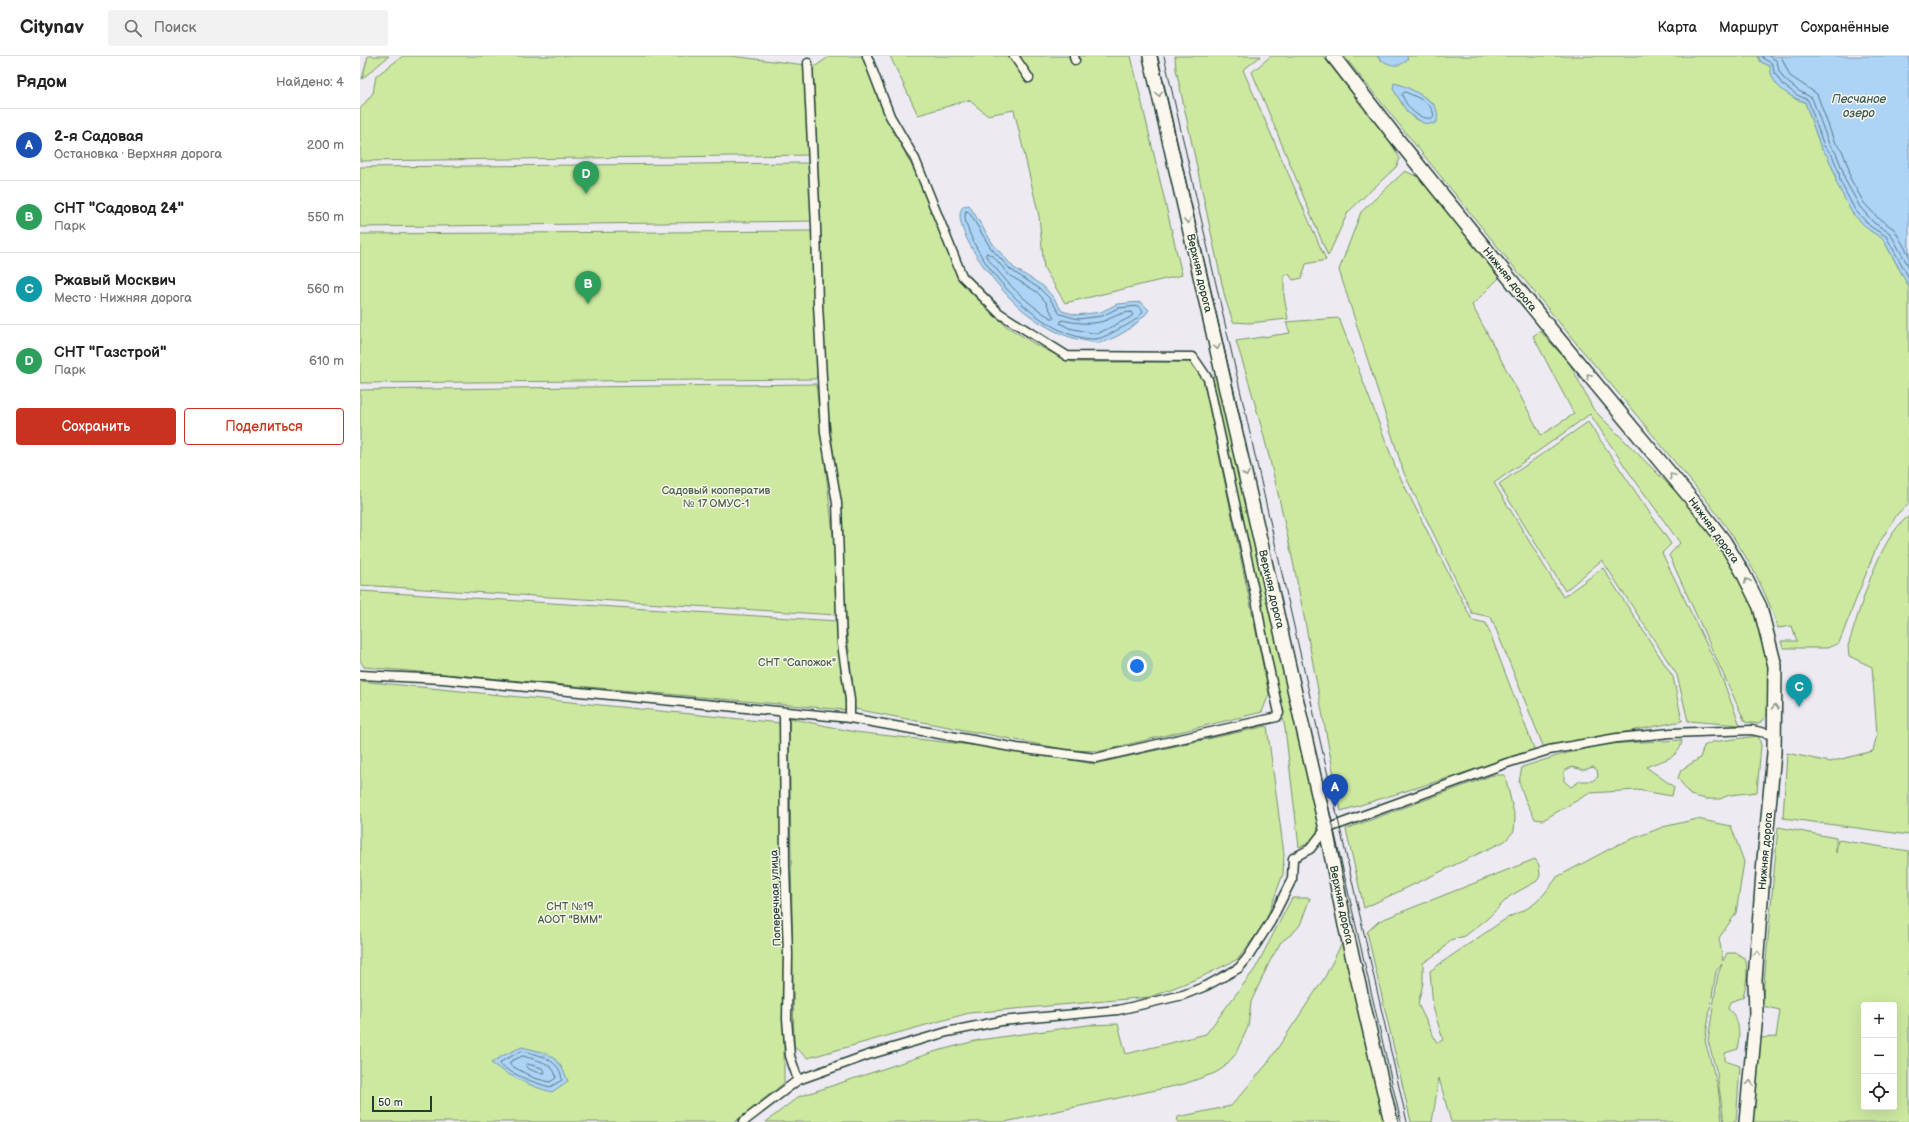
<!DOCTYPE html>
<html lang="ru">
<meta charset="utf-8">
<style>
:root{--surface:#fff;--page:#f2f2f2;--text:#222;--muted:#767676;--line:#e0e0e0;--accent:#c8321e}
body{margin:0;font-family:"Balsamiq Sans",sans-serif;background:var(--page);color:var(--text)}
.controls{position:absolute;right:12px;bottom:12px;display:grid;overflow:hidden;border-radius:4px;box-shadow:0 4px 16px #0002}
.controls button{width:36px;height:36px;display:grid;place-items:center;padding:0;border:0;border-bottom:1px solid var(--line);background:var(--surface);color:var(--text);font:20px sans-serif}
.scale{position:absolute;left:12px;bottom:10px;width:60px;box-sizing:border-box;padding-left:4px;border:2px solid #1f3d34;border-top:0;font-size:11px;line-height:14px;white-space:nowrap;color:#1f3d34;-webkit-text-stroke:3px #fbf7ec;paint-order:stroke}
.you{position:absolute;left:777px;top:610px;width:14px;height:14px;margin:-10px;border:3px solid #fff;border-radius:50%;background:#1a73e8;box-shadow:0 0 0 6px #1a73e833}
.badge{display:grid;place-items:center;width:26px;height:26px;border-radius:50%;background:var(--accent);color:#fff;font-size:13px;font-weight:700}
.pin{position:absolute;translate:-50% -33px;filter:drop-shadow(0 1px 2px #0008)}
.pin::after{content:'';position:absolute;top:21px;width:14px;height:12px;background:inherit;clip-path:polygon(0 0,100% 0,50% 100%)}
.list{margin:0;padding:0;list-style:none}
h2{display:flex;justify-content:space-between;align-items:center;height:52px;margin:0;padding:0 16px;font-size:17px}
h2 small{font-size:13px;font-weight:400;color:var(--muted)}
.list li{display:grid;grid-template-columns:26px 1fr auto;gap:12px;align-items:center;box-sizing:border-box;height:72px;padding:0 16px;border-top:1px solid var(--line)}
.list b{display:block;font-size:15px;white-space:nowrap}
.list p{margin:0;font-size:13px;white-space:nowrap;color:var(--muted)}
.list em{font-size:13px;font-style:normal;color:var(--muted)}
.actions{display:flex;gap:8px;padding:12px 16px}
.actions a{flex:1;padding:9px 0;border:1px solid var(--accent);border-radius:4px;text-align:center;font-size:14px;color:var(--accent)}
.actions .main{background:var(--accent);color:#fff}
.icon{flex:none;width:22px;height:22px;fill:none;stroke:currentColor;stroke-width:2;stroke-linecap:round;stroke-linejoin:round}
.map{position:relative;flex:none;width:1549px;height:1066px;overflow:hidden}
header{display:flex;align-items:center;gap:24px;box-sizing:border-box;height:56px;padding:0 20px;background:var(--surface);border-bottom:1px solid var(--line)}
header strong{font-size:19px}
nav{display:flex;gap:22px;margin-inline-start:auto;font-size:14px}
.search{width:280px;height:36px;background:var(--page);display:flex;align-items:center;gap:10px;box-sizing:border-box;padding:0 14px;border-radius:4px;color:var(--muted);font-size:15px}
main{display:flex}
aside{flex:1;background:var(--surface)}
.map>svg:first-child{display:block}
.green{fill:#cde9a0;stroke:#76936a;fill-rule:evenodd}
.water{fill:#add3f6;stroke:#7497a8}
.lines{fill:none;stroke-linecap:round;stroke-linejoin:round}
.shore{stroke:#587982;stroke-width:1}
.minor-casing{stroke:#1f3d34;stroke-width:11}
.primary-casing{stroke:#1f3d34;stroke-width:16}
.minor{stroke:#fbf7ec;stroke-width:8}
.primary{stroke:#fbf7ec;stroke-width:13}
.tram{stroke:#1f3d34;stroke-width:1}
.oneway{stroke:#8d9a90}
.labels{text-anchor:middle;stroke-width:3;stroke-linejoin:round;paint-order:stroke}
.street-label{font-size:11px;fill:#1f3d34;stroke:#fbf7ec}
.park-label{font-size:11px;fill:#425f4a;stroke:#fbf7ec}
.water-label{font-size:12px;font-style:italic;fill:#3b5b5b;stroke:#fbf7ec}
</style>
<header>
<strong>Citynav</strong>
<div class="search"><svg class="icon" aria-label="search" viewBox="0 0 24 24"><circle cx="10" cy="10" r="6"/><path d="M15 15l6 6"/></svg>Поиск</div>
<nav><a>Карта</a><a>Маршрут</a><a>Сохранённые</a></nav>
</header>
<main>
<aside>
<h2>Рядом<small>Найдено: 4</small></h2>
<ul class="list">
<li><span class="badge" style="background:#1a4fb4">A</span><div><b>2-я Садовая</b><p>Остановка · Верхняя дорога</p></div><em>200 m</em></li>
<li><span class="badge" style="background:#2e9e5b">B</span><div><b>СНТ &quot;Садовод 24&quot;</b><p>Парк</p></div><em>550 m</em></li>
<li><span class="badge" style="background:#0f9aa8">C</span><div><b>Ржавый Москвич</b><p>Место · Нижняя дорога</p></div><em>560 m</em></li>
<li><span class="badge" style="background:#2e9e5b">D</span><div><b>СНТ &quot;Газстрой&quot;</b><p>Парк</p></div><em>610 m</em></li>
</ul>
<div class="actions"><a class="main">Сохранить</a><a>Поделиться</a></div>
</aside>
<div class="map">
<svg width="1549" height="1066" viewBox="0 0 1549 1066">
<rect width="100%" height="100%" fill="#edeaf2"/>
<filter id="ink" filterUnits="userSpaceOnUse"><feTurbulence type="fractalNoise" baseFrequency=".025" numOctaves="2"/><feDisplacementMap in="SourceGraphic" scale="8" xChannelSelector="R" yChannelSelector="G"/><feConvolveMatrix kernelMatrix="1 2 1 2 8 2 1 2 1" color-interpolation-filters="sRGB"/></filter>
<g filter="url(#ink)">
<!-- green -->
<g class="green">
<polygon points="8,0 29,0 2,23"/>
<polygon points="43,0 370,0 446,9 450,99 0,105 0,53 13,37 16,20"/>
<polygon points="470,0 504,0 519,46 555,116 600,225 646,270 678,290 712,306 829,306 843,321 909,638 902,656 741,695 708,694 495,653 486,566 481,456 464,324 461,181 453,12"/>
<polygon points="530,0 771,0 822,219 705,247 684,212 679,160 654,54 627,59 609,44 558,59"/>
<polygon points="815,0 901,0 883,14 966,204 946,208 942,222 933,224 929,218 924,220 924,240 928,263 889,267 873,266 865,242 816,13"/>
<polygon points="911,0 963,0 1029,83 1040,103 1036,111 988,156 968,200 892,16"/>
<path d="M 984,0 L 1017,0 L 1020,4 L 1047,2 L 1046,0 L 1398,0 L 1401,6 L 1410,10 L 1435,43 L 1445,46 L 1461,92 L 1468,101 L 1475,118 L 1476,126 L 1509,174 L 1523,183 L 1549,231 L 1549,448 L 1538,457 L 1516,492 L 1479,587 L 1467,592 L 1423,592 L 1421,585 L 1437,585 L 1432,570 L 1418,572 C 1396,503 1355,453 1309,399 C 1280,363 1251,328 1221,293 C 1141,196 1063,98 984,0 ZM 1038,28 L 1063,41 L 1074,48 L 1067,67 C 1048,64 1043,46 1033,33 Z"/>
<polygon points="450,107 453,165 0,171 0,111"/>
<polygon points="1045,115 1062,123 1139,222 1112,249 1181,379 1214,358 1173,280 1180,275 1210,308 1233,353 1334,454 1359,488 1377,517 1394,553 1409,610 1408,657 1399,668 1385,666 1309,499 1320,487 1266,412 1230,358 1134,427 1203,541 1243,512 1313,621 1322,665 1184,692 1131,561 1112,557 1044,417 979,214 1001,156"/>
<polygon points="453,175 459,317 455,323 0,327 0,178"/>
<path d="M 979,262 L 1037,415 L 1112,564 L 1126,567 L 1175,695 L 981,755 C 950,598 926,438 876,285 L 930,277 L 926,266 Z"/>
<path d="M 859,319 L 959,768 C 957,780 950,788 939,791 L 925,672 L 851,321 Z"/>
<polygon points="456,328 474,487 476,559 0,529 0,334"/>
<polygon points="1228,366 1311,488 1302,497 1358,612 1380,669 1328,665 1317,619 1242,504 1205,535 1139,428"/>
<path d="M 1549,460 L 1549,779 L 1423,762 L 1427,697 L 1470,706 L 1513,695 L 1517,678 L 1512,611 L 1489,600 L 1488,590 C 1500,554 1518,482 1549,460 Z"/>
<polygon points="0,535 477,565 486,654 4,611 0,604"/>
<polygon points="0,625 420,667 424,903 424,1027 375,1066 0,1066"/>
<polygon points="429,662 495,676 655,694 734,708 907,670 924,798 923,818 905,867 878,903 839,922 790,941 609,957 448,1002 434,991"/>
<polygon points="1398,680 1401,689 1397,736 1369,739 1360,743 1346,743 1330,739 1318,722 1321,714 1340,702 1344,690 1352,686"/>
<path d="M 1322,684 C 1320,704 1300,704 1286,711 L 1314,731 L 1312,740 L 1277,734 L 1230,737 L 1183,764 L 1175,763 L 1165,743 L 1159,726 L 1162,711 L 1200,699 L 1245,688 ZM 1212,711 L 1223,714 L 1233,711 L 1237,714 L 1238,721 L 1232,725 L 1220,725 L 1211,731 L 1204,725 L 1204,715 Z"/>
<polygon points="1133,719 1145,719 1155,762 1154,775 1145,785 1004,852 986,773"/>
<path d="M 1337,763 L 1371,770 L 1384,806 L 1376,857 L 1359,882 L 1363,905 L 1367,897 L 1376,897 L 1385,902 C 1389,915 1386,928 1383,941 L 1370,946 L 1368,953 C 1381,963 1379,978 1378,993 L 1365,997 L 1365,1005 L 1380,1010 L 1376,1066 L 1364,1066 L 1357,1017 L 1348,985 L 1358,918 L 1362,908 L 1356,915 L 1345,985 L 1358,1031 L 1362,1066 L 1091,1066 L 1079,1022 L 1072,1066 L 1051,1066 L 1007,876 L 1019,865 L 1175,803 L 1179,809 L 1180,820 L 1177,825 L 1150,840 L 1127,863 L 1105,880 L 1090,884 L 1081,895 L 1063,907 L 1063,927 L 1058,948 L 1077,987 L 1083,984 L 1073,951 L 1070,915 C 1093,898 1117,883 1141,866 C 1149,860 1159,857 1168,852 C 1179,846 1190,831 1197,821 L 1259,788 L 1303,771 Z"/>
<path d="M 1418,771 L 1476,782 L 1476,797 L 1478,784 L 1549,795 L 1549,1066 L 1393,1066 L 1399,982 L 1416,981 L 1420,954 L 1402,950 ZM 1504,949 L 1534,949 L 1534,1051 L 1504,1051 Z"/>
<polygon points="932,842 950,842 940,869 933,877 921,886 910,905 891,946 888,971 875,999 863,1012 855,1017 824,1028 645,1066 406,1066 438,1041 577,995 619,984 728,969 758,968 766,998 846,978 895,913"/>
<polygon points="986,879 1028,1066 817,1066 818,1061 871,1050 907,1008 965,921"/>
</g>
<!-- water -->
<g class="water">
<path d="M 1017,0 L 1046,0 L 1048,2 C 1040,15 1025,8 1017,0 Z"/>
<path d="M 1398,0 L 1549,0 L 1549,231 L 1523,183 L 1509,174 L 1492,157 L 1476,126 L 1475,118 L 1468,101 L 1461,92 L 1445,46 C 1429,41 1410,29 1410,10 L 1401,6 Z"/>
<path d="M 1034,27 C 1045,29 1065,40 1073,48 C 1078,53 1078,60 1077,66 L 1073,68 L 1063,67 L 1047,56 L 1033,33 Z"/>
<path d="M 609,149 L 633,188 L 654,212 L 683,230 L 693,241 L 702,255 L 717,259 L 741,256 L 757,248 L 781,246 L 789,254 C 778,269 757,283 739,287 C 735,287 730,286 727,285 C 705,282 687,272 669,259 C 648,245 598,185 600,158 C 600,156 602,152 603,150 Z"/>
<path d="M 162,991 C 189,998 197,997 208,1025 L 192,1036 C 169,1030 151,1021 131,1007 L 144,999 Z"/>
</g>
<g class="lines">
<!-- shore -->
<g class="shore">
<polyline points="1402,0 1404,3 1413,8 1414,16 1422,28 1437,39 1448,44 1464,90 1472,99 1479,116 1480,125 1495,154 1511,171 1526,180 1549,222"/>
<polyline points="1409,0 1417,5 1419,15 1425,24 1439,35 1452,42 1469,88 1476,97 1483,115 1485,124 1500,151 1514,167 1530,177 1549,211"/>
<polyline points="1421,0 1430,20 1457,38 1474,85 1482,94 1489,113 1490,122 1504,147 1518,162 1534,173 1549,199"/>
<path d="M 1045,36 C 1055,40 1077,49 1073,62 C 1058,64 1048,53 1042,39 Z"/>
<path d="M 606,155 L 609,156 L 630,191 L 651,214 L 680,233 L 690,243 L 700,258 L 718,263 L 742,260 L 758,252 L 779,250 L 783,256 C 777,264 768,269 759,273 C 752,277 743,282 736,283 C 687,284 627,221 610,178 C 607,171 603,162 606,155 Z"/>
<path d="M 627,197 L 634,201 L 649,219 L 677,236 L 686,246 L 694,262 L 691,262 C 665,247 644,224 626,200 Z"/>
<path d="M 771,256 L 773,259 L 769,262 L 737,278 L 709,272 L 700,267 L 702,264 C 716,267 730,269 744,265 C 754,261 759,257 771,256 Z"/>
<path d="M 162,995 C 178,998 201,1004 202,1024 L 190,1031 C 172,1026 156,1020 140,1009 L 141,1006 Z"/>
<path d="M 163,1000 C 175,1004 195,1006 196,1022 L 190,1026 L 174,1022 L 150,1009 L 150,1006 Z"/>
<polygon points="168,1008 182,1012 185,1017 176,1016 167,1012 166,1009"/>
</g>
<defs>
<g id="minor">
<polyline points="654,0 669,22"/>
<polyline points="714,0 715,4"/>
<polyline points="448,7 456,170 458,248 465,377 477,447 482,588 490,644 490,662"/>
<path d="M 0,619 L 83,623 L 490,662 L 657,692 L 736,702 L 917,661 L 919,657 C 911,621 902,584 897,548 L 848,323 L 833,301 L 707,300 L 639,257 L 602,220 L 555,103 L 530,60 L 507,0"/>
<polyline points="424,657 425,810 428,898 427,963 430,1000 438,1024"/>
<polyline points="383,1066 438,1024 508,999 587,976 641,965 758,954 823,939 846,930 879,912 888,901 911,865 932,823 933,802 950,793 966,773 1147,707 1189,694 1257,682 1311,677 1392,674 1414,679"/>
</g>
<g id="primary">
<polyline points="790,0 966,773 985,869 1031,1066"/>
<polyline points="973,0 1034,79 1192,275 1338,451 1364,485 1382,515 1400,551 1415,610 1414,697 1404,804 1395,924 1396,959 1386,1066"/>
</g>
</defs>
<!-- minor casing -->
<use href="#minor" class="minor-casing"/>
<!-- primary casing -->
<use href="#primary" class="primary-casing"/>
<!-- minor -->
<use href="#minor" class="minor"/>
<!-- primary -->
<use href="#primary" class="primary"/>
<!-- tram -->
<g class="tram">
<polyline points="797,0 882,370"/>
<polyline points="804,0 1047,1066"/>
<polyline points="965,735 1041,1066"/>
</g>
</g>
<!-- one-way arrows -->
<defs><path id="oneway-chevron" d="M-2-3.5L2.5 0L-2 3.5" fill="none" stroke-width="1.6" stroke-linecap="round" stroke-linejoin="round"/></defs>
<g class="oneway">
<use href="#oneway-chevron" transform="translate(799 38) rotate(77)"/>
<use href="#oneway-chevron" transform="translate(828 165) rotate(77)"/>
<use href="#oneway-chevron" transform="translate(857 291) rotate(77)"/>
<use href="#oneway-chevron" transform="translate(1229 320) rotate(-130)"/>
<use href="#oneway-chevron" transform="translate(886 418) rotate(77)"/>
<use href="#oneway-chevron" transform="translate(1312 420) rotate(-130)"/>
<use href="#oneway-chevron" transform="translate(1387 525) rotate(-115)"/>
<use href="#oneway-chevron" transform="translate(1415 651) rotate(-89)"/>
<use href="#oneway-chevron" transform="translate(1397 897) rotate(-86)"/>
<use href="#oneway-chevron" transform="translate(1390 1027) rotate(-85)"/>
</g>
</g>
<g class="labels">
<!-- street labels -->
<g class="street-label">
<text transform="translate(840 217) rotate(77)" y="4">Верхняя дорога</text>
<text transform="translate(1150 223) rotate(51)" y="4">Нижняя дорога</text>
<text transform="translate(1354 474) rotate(54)" y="4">Нижняя дорога</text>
<text transform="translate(912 533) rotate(77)" y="4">Верхняя дорога</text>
<text transform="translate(1405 795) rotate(-85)" y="4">Нижняя дорога</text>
<text transform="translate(415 842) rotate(-92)" y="4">Поперечная улица</text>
<text transform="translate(982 849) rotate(78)" y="4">Верхняя дорога</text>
</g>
<!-- park labels -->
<g class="park-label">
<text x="356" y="438">Садовый кооператив<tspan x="356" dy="13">№ 17 ОМУС-1</tspan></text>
<text x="437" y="610">СНТ "Сапожок"</text>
<text x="210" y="854">СНТ №19<tspan x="210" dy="13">АООТ "ВММ"</tspan></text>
</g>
<!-- water labels -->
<g class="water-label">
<text x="1499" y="47">Песчаное<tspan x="1499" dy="14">озеро</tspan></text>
</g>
</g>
</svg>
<div class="controls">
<button>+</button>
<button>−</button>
<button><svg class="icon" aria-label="locate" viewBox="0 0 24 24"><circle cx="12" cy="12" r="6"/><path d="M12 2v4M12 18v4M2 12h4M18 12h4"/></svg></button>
</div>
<div class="scale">50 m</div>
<div class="you"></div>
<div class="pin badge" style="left:975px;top:751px;background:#1a4fb4">A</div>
<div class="pin badge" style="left:228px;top:248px;background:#2e9e5b">B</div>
<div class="pin badge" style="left:1439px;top:651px;background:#0f9aa8">C</div>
<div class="pin badge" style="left:226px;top:138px;background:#2e9e5b">D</div>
</div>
</main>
